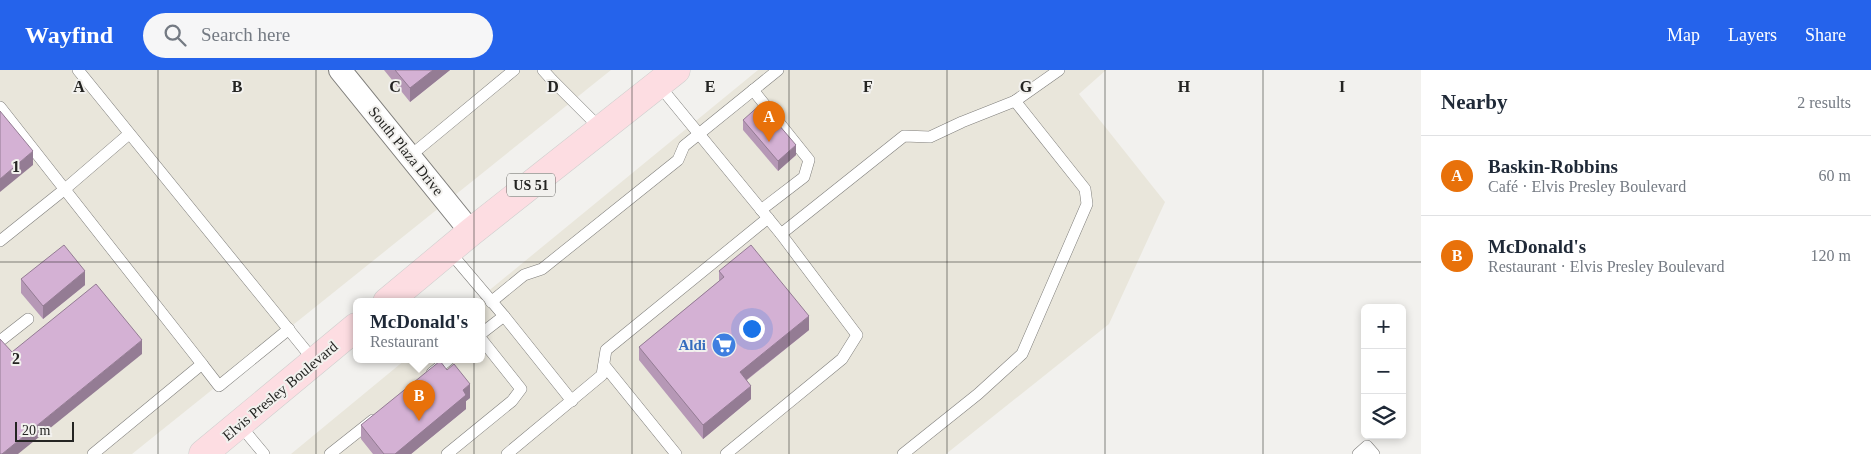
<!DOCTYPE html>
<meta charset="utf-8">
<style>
:root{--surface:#fff;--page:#f6f6f7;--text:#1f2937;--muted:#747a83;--line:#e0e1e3;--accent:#2563eb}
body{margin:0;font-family:"Times New Roman",serif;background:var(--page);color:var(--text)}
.controls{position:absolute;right:15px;bottom:15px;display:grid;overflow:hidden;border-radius:8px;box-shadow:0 2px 8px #0003}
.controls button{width:45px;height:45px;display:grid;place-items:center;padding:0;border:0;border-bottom:1px solid var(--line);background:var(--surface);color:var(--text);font:25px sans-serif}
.scale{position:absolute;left:15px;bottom:12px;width:59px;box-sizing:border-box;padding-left:5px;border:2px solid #242422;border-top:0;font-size:14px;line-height:18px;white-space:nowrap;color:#242422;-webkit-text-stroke:4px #f2f1ee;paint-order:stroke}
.you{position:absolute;left:751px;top:258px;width:18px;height:18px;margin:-12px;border:4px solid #fff;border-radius:50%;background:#1a73e8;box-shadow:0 0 0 8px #1a73e833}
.badge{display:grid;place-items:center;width:32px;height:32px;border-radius:50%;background:var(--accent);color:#fff;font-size:16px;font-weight:700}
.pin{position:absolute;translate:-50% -41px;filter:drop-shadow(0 1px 2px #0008)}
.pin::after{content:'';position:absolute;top:26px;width:18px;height:15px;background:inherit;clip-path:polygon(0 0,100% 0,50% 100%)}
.popup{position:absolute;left:353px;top:228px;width:132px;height:65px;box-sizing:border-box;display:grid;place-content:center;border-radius:8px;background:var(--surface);filter:drop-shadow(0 1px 4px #0005);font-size:16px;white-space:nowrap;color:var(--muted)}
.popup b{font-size:19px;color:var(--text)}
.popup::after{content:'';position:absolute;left:50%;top:100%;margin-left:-10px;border:10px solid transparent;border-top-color:var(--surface)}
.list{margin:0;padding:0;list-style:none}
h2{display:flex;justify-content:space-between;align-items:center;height:65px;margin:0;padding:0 20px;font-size:21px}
h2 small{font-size:16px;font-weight:400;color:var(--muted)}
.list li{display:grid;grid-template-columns:32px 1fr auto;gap:15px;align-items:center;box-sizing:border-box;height:80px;padding:0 20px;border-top:1px solid var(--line)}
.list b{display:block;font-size:19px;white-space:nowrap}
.list p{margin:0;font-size:16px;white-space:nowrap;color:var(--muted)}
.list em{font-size:16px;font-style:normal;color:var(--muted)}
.icon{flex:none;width:28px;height:28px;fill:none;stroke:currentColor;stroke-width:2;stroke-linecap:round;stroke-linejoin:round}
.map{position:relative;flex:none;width:1421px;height:384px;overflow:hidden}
header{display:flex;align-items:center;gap:30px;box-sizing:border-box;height:70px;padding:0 25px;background:var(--accent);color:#fff}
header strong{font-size:24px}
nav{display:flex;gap:28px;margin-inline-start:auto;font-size:18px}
.search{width:350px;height:45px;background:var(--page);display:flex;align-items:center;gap:12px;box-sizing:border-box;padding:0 18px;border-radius:28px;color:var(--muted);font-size:19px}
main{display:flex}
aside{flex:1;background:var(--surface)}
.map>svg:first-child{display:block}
.built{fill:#e9e6db}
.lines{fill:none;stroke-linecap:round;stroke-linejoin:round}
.lane-casing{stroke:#7f7e7b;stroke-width:12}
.street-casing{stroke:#7f7e7b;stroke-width:24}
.primary-casing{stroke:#cfcfce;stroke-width:29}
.lane{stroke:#fff;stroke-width:11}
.street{stroke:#fff;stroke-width:22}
.primary{stroke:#fddde2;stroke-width:28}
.wall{fill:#b698b6}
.shaded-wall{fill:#947c94}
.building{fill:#d4b1d4;stroke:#947c94}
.grid{fill:none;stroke:#242422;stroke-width:1;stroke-opacity:0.55}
.labels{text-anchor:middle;stroke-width:4;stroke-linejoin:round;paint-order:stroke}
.shield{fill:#f2f1ee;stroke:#62625f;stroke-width:1}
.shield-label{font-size:14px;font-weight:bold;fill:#242422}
.street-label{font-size:15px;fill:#242422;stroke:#f2f1ee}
.shop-label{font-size:15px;font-weight:bold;fill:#366cbe;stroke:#f2f1ee;text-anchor:end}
.grid-label{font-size:16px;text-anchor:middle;font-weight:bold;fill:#242422;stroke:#f2f1ee;stroke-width:4;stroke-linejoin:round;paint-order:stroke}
</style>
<header>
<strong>Wayfind</strong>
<div class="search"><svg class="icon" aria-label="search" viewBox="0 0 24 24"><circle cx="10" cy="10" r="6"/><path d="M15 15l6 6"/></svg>Search here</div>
<nav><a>Map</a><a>Layers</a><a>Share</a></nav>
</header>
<main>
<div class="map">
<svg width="1421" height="384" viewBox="0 0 1421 384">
<rect width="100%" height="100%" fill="#f2f1ee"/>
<!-- built -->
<g class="built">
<polygon points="0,0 611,0 132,384 0,384"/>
<polygon points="758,0 1106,0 1079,24 1165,132 1109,254 946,384 291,384 405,290 482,290 482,232 475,232"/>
</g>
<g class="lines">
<defs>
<g id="lane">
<polyline points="78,0 315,292"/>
<polyline points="543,0 552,10 601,59"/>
<polyline points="658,14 781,164 904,66 930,67 962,52 1015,31 1059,0"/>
<polyline points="753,20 809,90 804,107 761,140"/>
<polyline points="0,37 202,294 93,384"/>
<polyline points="410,86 514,0"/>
<polyline points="0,171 65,119 129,64"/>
<polyline points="449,181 504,246 482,263"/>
<polyline points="491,232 524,205 542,199 678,90 684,76 778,0"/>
<polyline points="504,246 572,331"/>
<polyline points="0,271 28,249"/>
<polyline points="202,294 219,316 289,259"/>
<polyline points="604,295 676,384"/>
<polyline points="432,303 448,290"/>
<polyline points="239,354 264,384"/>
<polyline points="330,384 373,350"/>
<polyline points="447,384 512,331 521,319 482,270"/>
<polyline points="507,384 602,305 606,280 768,148"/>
<polyline points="726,384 842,289 857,265 781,164"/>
<polyline points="903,384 978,324 1022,284 1087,134 1085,119 1015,31"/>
<polyline points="1358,384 1367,376 1374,384"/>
</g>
<polyline id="street" points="340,0 471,162"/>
<g id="primary">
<polyline points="387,232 471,162 676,0"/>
<polyline points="203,384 356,257"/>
</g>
</defs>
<!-- lane casing -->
<use href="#lane" class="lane-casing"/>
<!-- street casing -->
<use href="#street" class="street-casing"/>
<!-- primary casing -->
<use href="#primary" class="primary-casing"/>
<!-- lane -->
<use href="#lane" class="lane"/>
<!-- street -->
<use href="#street" class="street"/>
<!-- primary -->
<use href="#primary" class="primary"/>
</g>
<!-- wall -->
<g class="wall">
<polygon points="384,0 450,0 410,32"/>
<polygon points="743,50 796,85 778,101 743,60"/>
<polygon points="719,201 809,260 747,310 751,329 703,369 639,290 639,277 719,211"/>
<polygon points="21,209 85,215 43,249 21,223"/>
<polygon points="470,328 466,331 466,339 411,384 373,384 361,369 361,355"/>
</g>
<!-- shaded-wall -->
<g class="shaded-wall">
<polygon points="433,0 450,0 410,32 410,18"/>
<polygon points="796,75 796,85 778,101 778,91"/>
<polygon points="33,81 33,95 0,122 0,109"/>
<polygon points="85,201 85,215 43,249 43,236"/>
<polygon points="809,246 809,260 740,315 740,302"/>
<polygon points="142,270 142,284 18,384 2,384"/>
<polygon points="470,314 470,328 466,331 466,339 411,384 395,384 463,320"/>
<polygon points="751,316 751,329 703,369 703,355"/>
</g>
<!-- building -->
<g class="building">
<polygon points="395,0 433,0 410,18"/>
<polygon points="761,34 796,75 778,91 743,50"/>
<polygon points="0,41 33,81 0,109"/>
<polygon points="64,175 85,201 43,236 21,209"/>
<polygon points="751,175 809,246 740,302 751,316 703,355 639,277 724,207 719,201"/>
<polygon points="96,214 142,270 2,384 0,384 0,269 12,282"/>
<polygon points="440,291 447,300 454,294 470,314 463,320 466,325 395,384 384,384 361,355"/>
</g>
<!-- grid -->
<path class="grid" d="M 158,0 L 158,384M 316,0 L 316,384M 474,0 L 474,384M 632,0 L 632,384M 789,0 L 789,384M 947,0 L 947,384M 1105,0 L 1105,384M 1263,0 L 1263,384M 0,192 L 1421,192"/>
<!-- icons -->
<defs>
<symbol id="supermarket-disc" viewBox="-11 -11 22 22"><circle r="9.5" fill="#3f7fe0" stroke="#f2f1ee"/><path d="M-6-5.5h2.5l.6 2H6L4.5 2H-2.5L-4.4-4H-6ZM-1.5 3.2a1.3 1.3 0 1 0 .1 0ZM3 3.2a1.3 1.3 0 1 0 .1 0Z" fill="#fff"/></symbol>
</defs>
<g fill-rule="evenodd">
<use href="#supermarket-disc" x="710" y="261" width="28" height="28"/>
</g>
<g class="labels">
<!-- shield labels -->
<rect class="shield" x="507" y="103.5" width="48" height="23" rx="4"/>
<g class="shield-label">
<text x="531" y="120">US 51</text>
</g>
<!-- street labels -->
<g class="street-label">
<text transform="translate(406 81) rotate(51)" y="5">South Plaza Drive</text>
<text transform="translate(280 321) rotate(-40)" y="5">Elvis Presley Boulevard</text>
</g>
<!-- shop labels -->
<g class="shop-label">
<text x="706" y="280">Aldi</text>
</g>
</g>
<g class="grid-label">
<text x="79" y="22">A</text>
<text x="237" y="22">B</text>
<text x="395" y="22">C</text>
<text x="553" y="22">D</text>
<text x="710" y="22">E</text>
<text x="868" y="22">F</text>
<text x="1026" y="22">G</text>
<text x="1184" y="22">H</text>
<text x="1342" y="22">I</text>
<text x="16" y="102">1</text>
<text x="16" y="294">2</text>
</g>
</svg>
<div class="controls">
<button>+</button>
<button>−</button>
<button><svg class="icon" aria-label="layers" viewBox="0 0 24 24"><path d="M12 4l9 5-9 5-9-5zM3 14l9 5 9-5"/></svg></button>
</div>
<div class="scale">20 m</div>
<div class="you"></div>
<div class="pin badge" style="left:769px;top:72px;background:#e8710a">A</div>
<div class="pin badge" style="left:419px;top:351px;background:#e8710a">B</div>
<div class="popup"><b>McDonald's</b>Restaurant</div>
</div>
<aside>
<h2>Nearby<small>2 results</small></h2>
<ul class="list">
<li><span class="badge" style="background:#e8710a">A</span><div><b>Baskin-Robbins</b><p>Café · Elvis Presley Boulevard</p></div><em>60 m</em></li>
<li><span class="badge" style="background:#e8710a">B</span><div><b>McDonald's</b><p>Restaurant · Elvis Presley Boulevard</p></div><em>120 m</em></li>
</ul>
</aside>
</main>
